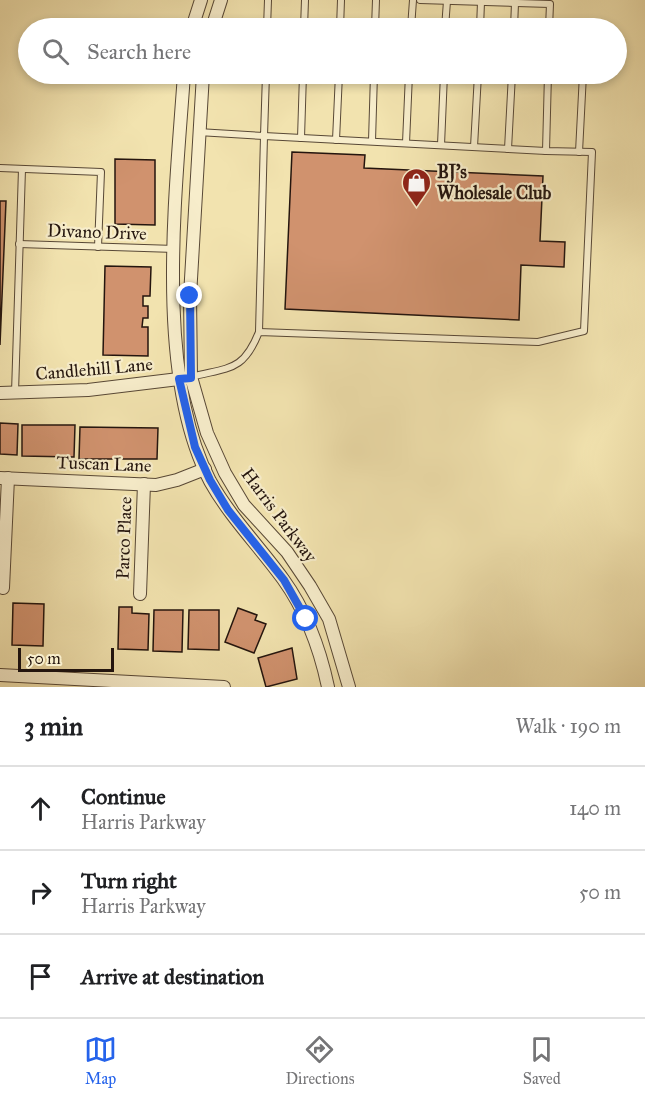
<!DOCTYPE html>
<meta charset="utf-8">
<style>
:root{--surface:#fff;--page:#f2f2f2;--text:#202124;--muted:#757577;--line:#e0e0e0;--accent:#2563eb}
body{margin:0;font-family:"IM FELL Great Primer",serif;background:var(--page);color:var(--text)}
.scale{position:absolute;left:18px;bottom:15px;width:96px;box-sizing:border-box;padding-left:6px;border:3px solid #24150e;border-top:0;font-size:16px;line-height:21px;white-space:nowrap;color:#24150e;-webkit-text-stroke:4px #f7edcb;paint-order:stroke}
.stop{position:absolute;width:18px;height:18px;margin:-14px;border:4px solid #2563eb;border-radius:50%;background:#fff}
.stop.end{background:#2563eb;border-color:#fff;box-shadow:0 2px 6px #0008}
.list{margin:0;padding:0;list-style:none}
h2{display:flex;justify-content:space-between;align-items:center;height:78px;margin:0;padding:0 24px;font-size:26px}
h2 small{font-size:20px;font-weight:400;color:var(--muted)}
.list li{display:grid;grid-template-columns:39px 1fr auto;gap:18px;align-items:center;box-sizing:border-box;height:84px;padding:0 24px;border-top:2px solid var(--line)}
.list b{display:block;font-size:22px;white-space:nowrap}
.list p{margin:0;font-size:20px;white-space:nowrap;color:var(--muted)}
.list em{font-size:20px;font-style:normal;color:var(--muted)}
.icon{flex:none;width:33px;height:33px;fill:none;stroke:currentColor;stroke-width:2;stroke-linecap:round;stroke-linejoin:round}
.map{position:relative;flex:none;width:645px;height:687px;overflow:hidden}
.search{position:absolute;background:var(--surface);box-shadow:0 3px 9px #0003;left:18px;right:18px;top:18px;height:66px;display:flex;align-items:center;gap:15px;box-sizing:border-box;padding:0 21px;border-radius:33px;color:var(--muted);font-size:22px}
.sheet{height:330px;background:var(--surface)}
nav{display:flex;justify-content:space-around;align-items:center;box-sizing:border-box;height:84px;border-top:2px solid var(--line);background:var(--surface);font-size:16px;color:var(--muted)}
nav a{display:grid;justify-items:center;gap:3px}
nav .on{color:var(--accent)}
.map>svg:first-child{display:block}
.building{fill:#d0926e;stroke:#24150e;stroke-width:1.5}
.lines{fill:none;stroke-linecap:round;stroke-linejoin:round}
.lane-casing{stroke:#584836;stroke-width:8}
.street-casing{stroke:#584836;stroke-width:14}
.lane{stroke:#f7edcb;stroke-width:6}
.street{stroke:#f7edcb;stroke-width:12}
.route{stroke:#2563eb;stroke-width:8}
.labels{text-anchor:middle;stroke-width:4.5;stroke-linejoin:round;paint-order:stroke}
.poi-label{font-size:18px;font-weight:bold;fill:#24150e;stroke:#f7edcb;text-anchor:start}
.street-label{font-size:18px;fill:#24150e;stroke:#f7edcb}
</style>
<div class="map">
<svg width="645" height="687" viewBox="0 0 645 687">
<rect width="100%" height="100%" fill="#f2e3af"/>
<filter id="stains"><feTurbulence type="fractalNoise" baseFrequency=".00333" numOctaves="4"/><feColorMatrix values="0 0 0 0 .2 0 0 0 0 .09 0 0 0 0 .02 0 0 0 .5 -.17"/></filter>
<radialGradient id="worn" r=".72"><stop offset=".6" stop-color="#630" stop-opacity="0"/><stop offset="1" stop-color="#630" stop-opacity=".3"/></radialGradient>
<!-- building -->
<g class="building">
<polygon points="292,152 365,155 364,168 543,176 540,241 565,242 564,267 521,265 519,320 285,309"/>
<polygon points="115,159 155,160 155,225 115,224"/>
<polygon points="0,201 6,201 0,345"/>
<polygon points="105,266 151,267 150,296 143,296 143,306 148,306 148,318 143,318 142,327 148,327 148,356 103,355"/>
<polygon points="0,423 18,424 17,455 0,454"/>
<polygon points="22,425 75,425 74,457 22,456"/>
<polygon points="80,427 158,428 157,459 79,459"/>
<polygon points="13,603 44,604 43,646 12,645"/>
<polygon points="119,607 132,607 132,613 149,614 148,650 118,649"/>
<polygon points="238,608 257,615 255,620 266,624 254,653 225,642"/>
<polygon points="154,610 183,610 182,652 153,651"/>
<polygon points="189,610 219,610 219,650 188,649"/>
<polygon points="292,648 297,679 266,687 258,658"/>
</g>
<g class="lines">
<defs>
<g id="lane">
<polyline points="420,0 550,4 549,28"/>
<polyline points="267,28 268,0"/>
<polyline points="304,28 305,0"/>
<polyline points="340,28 341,0"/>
<polyline points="375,28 376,0"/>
<polyline points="411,28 413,0"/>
<polyline points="445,28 447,1"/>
<polyline points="480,28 481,2"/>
<polyline points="514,28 515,3"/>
<polyline points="198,132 264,136 266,74"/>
<polyline points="301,138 303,74"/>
<polyline points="336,140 339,74"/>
<polyline points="372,141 374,74"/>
<polyline points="406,143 409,74"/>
<polyline points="441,145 444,74"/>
<polyline points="474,147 478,74"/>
<polyline points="508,149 512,74"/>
<polyline points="579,152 583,74"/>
<polyline points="0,168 101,172 98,247"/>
<polyline points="19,244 175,249"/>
<polyline points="259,332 264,136 546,151"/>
<path d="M 191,377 C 229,367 243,372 259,332 L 538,342 L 584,331 L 592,152 L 546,151 L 548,74"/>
<polyline points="15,393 22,169"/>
</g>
<g id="street">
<polyline points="192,28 201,0"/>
<polyline points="212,28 221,0"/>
<path d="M 184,74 C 176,192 154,374 210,481 C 230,517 259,546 283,579 C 306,611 320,649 328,687"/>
<polyline points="203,74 190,296 191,377 207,433 225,473 244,505 287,552 310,586 329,619 349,687"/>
<polyline points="0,393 88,390 187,378"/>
<polyline points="0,478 156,485 177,480 205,469"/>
<polyline points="3,588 8,478"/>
<polyline points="140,594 144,484"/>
<polyline points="0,675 224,687"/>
</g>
</defs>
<!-- lane casing -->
<use href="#lane" class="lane-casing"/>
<!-- street casing -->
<use href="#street" class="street-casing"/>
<!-- lane -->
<use href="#lane" class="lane"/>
<!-- street -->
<use href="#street" class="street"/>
</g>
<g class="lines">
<!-- route -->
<polyline class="route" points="190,296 191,378 179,379 195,447 210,480 228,510 284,580 306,619"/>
</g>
<!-- icons -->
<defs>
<symbol id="shop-pin" viewBox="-11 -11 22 30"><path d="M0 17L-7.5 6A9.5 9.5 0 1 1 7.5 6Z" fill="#8f2418" stroke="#f7edcb"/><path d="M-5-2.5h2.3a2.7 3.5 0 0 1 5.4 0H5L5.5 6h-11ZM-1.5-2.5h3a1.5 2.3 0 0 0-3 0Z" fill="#fff"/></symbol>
</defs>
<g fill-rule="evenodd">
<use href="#shop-pin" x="400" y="166" width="33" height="45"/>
</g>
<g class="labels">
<!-- poi labels -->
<g class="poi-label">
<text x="437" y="178">BJ's<tspan x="437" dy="21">Wholesale Club</tspan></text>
</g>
<!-- street labels -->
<g class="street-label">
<text transform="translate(97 232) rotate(2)" y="6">Divano Drive</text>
<text transform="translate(94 369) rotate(-5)" y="6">Candlehill Lane</text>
<text transform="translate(104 464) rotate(2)" y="6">Tuscan Lane</text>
<text transform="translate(279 515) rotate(53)" y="6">Harris Parkway</text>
<text transform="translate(124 538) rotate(-88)" y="6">Parco Place</text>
</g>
</g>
<rect width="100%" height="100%" filter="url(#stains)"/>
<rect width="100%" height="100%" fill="url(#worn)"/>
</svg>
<div class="scale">50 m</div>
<div class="stop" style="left:306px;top:619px"></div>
<div class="stop end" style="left:190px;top:296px"></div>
<div class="search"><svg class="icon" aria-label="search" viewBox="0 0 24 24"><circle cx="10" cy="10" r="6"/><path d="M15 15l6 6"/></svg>Search here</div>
</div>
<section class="sheet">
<h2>3 min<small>Walk · 190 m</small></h2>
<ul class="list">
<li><svg class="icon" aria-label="ahead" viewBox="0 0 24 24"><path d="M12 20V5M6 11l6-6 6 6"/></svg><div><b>Continue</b><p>Harris Parkway</p></div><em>140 m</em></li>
<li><svg class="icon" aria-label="right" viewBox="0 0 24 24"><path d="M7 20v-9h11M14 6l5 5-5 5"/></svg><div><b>Turn right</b><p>Harris Parkway</p></div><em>50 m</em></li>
<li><svg class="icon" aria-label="arrive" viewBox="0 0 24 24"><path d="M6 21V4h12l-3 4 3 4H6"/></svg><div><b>Arrive at destination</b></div></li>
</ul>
</section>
<nav>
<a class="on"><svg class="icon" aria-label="map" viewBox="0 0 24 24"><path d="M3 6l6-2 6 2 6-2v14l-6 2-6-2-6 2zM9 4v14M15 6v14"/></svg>Map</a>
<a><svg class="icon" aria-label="directions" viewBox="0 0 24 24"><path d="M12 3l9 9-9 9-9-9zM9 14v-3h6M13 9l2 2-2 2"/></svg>Directions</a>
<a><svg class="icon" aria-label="saved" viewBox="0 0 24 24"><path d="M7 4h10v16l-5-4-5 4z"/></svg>Saved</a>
</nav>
